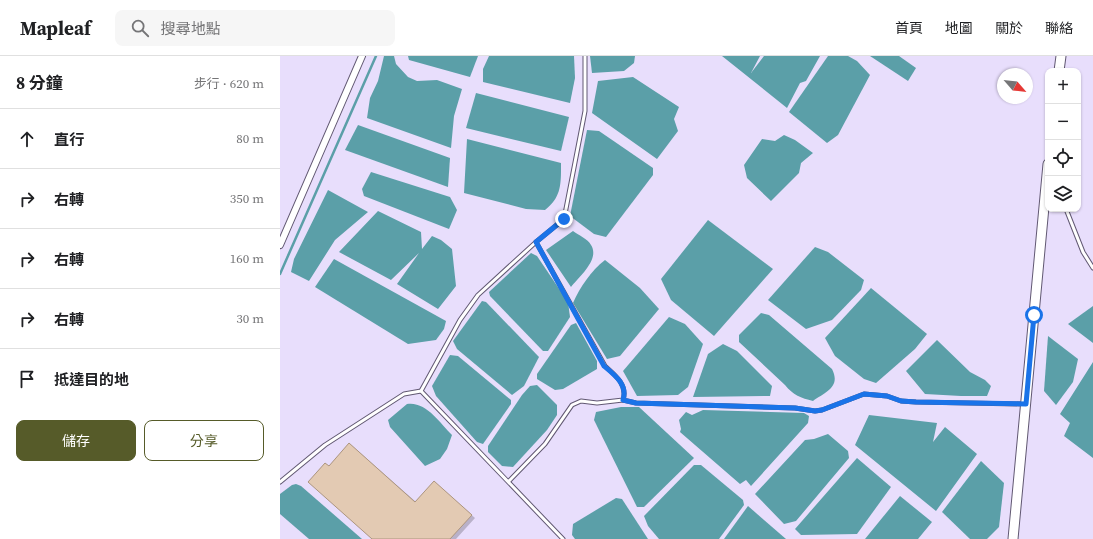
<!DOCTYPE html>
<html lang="zh-TW">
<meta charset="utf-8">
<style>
:root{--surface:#fff;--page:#f6f6f6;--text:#202124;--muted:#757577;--line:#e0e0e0;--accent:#565b29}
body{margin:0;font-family:"Source Serif 4","Noto Sans TC",serif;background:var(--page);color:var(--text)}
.controls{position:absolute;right:12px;top:12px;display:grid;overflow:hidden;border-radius:8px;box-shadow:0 1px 3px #0004}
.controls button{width:36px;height:36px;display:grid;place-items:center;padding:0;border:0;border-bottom:1px solid var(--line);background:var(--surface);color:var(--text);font:20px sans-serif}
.compass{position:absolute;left:717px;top:12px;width:36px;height:36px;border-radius:50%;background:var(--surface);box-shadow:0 1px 3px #0004;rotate:118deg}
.stop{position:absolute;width:12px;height:12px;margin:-9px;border:3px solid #1a73e8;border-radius:50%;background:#fff}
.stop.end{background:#1a73e8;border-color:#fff;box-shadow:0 1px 4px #0008}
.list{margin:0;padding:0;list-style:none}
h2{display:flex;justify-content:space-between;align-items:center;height:52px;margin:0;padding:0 16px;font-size:17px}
h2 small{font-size:13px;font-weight:400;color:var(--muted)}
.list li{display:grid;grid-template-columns:26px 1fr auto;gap:12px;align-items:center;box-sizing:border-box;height:60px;padding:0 16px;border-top:1px solid var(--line)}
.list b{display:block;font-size:15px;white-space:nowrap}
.list em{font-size:13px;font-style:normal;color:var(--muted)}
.actions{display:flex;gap:8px;padding:12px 16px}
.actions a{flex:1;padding:9px 0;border:1px solid var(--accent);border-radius:8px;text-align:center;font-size:14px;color:var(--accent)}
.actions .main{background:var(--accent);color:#fff}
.icon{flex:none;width:22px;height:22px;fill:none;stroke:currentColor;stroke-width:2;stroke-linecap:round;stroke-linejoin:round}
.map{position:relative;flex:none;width:813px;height:483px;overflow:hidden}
header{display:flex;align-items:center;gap:24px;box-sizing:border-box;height:56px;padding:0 20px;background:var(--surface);border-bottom:1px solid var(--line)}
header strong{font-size:19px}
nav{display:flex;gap:22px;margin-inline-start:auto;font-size:14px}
.search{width:280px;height:36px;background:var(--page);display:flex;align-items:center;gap:10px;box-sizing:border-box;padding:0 14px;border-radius:8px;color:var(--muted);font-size:15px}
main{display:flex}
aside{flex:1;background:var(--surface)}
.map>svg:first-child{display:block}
.water{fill:#5b9fa8}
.shadow{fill:#0003}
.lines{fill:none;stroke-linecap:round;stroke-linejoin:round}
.stream{stroke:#5b9fa8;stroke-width:2.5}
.building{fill:#e3cab3;stroke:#ac957f}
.lane-casing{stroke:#615872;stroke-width:5}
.street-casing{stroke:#615872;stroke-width:8}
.secondary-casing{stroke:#615872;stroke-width:11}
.lane{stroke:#fff;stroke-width:3}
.street{stroke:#fff;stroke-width:6}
.secondary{stroke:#fff;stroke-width:9}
.route{stroke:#1a73e8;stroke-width:5}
</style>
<header>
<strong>Mapleaf</strong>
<div class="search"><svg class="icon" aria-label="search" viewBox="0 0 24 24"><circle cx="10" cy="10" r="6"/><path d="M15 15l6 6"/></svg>搜尋地點</div>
<nav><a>首頁</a><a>地圖</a><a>關於</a><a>聯絡</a></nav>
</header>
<main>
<aside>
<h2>8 分鐘<small>步行 · 620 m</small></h2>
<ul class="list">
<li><svg class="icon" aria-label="ahead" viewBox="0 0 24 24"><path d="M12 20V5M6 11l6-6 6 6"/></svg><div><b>直行</b></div><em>80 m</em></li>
<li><svg class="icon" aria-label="right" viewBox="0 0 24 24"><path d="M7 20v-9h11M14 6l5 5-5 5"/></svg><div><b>右轉</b></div><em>350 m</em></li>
<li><svg class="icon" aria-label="right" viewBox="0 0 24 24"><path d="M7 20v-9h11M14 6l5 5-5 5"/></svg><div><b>右轉</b></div><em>160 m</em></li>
<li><svg class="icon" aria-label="right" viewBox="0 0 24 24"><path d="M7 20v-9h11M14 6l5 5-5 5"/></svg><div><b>右轉</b></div><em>30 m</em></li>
<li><svg class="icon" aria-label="arrive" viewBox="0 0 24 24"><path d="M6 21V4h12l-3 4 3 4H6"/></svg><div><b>抵達目的地</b></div></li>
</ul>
<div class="actions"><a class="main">儲存</a><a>分享</a></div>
</aside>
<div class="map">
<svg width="813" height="483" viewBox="0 0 813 483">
<rect width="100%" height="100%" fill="#e8defc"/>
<!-- water -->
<g class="water">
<polygon points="104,0 114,0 116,8 128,21 137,25 157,24 182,33 174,60 171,92 87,62 90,42 98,25"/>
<polygon points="128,0 198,0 190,21 129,4"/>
<polygon points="209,0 294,0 295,22 290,47 203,26 203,13"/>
<polygon points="310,0 355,0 354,7 344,15 312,17"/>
<polygon points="442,0 480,0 471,17 484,0 540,0 526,25 520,27 507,52"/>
<polygon points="548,0 568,0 577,5 590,19 558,79 547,87 509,56"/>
<polygon points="590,0 619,0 636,12 628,25"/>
<polygon points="353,21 399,51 394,63 398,75 377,103 312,57 318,25"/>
<polygon points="196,37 289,61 281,95 186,72"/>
<polygon points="78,69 170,102 168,131 65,94"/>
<polygon points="307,74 319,75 373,112 373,119 326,181 314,178 290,160"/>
<polygon points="504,79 515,84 533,97 521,107 519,117 491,145 467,122 464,109 482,83 495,85"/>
<path d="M 187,83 L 281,107 C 281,127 282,141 265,154 L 246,153 L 184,137 Z"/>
<polygon points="91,116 170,141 177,154 169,173 84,140 82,133"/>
<polygon points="48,134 88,156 55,184 29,225 11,216 14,203"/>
<polygon points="98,155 141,176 142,193 152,180 161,184 172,193 176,230 158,253 117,228 139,197 111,224 59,196"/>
<polygon points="428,164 493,213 434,280 391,244 381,223"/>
<path d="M 293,175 C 298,179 308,183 311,189 C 320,203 300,220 291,231 L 266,194 Z"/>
<polygon points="535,191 548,196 584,224 581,234 552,264 526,273 488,244"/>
<polygon points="251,197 257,200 288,246 290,261 268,295 263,295 210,240 209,236"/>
<polygon points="54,203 166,265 164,273 156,284 128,288 35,231"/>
<path d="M 325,204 L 360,232 L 379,253 L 340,300 L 327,303 L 293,247 C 300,231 311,215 325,204 Z"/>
<polygon points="591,232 647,278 635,293 596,327 584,323 555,300 545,282"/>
<polygon points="202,245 206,246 259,301 244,330 232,339 177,293 173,285"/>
<polygon points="813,250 813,287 788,268"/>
<path d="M 481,257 L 489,259 L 552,313 C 561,331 546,336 533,345 C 521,342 513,339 505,329 L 459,286 L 459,279 Z"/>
<polygon points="389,261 405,268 423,288 408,331 398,339 357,340 343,315"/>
<polygon points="296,267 317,305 317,313 283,333 275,334 257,323 257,318 291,269"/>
<polygon points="768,280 798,303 793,326 776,349 764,335"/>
<polygon points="657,284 690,316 705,324 711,330 707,340 681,340 645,338 626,315"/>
<polygon points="443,288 457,295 492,330 490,340 413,341 428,298"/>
<polygon points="170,299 178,300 231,344 231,348 203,388 197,386 156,340 152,330"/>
<polygon points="813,306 813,402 784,380 790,367 780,358"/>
<polygon points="257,329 277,349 277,359 267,374 233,411 222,410 208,396 208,390 242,339 250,330"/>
<path d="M 127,348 C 146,345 160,367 172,379 L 167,393 L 160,403 L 145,410 L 110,371 L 108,364 Z"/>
<polygon points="341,351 359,351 414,402 364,451 357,451 314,364 316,356"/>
<polygon points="423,354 524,357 529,360 528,367 471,430 466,424 460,428 400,376 401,373 399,364 406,356 412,359"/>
<polygon points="589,359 657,367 653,386 665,371 697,398 656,455 575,389"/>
<polygon points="548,378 568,395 569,402 516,465 504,468 475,438 525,384 534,383"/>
<polygon points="577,402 611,431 577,478 521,479 515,473"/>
<polygon points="701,405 724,427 719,471 707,483 690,483 662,456"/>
<polygon points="414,409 421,409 463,444 464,449 439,483 379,483 368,470 364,460"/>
<polygon points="16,428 21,430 82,483 29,483 0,458 0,438 12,429"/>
<polygon points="620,440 652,466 638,483 585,483"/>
<polygon points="336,442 342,443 368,483 295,483 292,479 293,468"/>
<polygon points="468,450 506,483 444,483"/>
</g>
<!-- shadow -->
<polygon class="shadow" points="70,388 136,446 154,426 195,462 176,483 93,483 49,411"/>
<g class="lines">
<!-- stream -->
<polyline class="stream" points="0,218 96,0"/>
</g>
<!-- building -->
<polygon class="building" points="69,387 135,446 154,425 192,459 170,483 92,483 28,426 45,407 49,410"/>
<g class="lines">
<defs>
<g id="lane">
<polyline points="786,153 803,196 813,212"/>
<polyline points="141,335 283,483"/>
<polyline points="343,344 356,347 515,352 535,355 542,354 584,338 607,340 621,345 636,346 744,348"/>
<path d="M 229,425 L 265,388 L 292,349 L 301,345 L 317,347 L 343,344 C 348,329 335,319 325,310 L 256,186"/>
<polyline points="0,426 45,389 124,338 141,335 180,264 198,239 256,186 284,163 305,55 305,0"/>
</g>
<polyline id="street" points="0,189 82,0"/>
<g id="secondary">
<polyline points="779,15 781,0"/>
<polyline points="733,483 768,108"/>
</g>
</defs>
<!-- lane casing -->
<use href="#lane" class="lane-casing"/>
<!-- street casing -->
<use href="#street" class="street-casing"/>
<!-- secondary casing -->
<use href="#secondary" class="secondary-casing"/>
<!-- lane -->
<use href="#lane" class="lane"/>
<!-- street -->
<use href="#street" class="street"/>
<!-- secondary -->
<use href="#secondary" class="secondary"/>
</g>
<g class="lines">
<!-- route -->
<path class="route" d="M 284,163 L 256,186 L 324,310 C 335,319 348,329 343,344 L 356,347 L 515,352 L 535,355 L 542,354 L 584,338 L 607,340 L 621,345 L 636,346 L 746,348 L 754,259"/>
</g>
</svg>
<div class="controls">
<button>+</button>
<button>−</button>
<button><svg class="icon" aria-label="locate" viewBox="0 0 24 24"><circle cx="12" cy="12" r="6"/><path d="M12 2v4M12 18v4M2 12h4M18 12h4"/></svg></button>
<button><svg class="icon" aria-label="layers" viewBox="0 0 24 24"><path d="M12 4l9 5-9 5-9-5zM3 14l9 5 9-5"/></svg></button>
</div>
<svg class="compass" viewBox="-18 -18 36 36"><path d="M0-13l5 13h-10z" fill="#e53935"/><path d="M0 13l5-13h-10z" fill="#757577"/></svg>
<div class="stop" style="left:754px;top:259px"></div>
<div class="stop end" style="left:284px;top:163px"></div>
</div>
</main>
